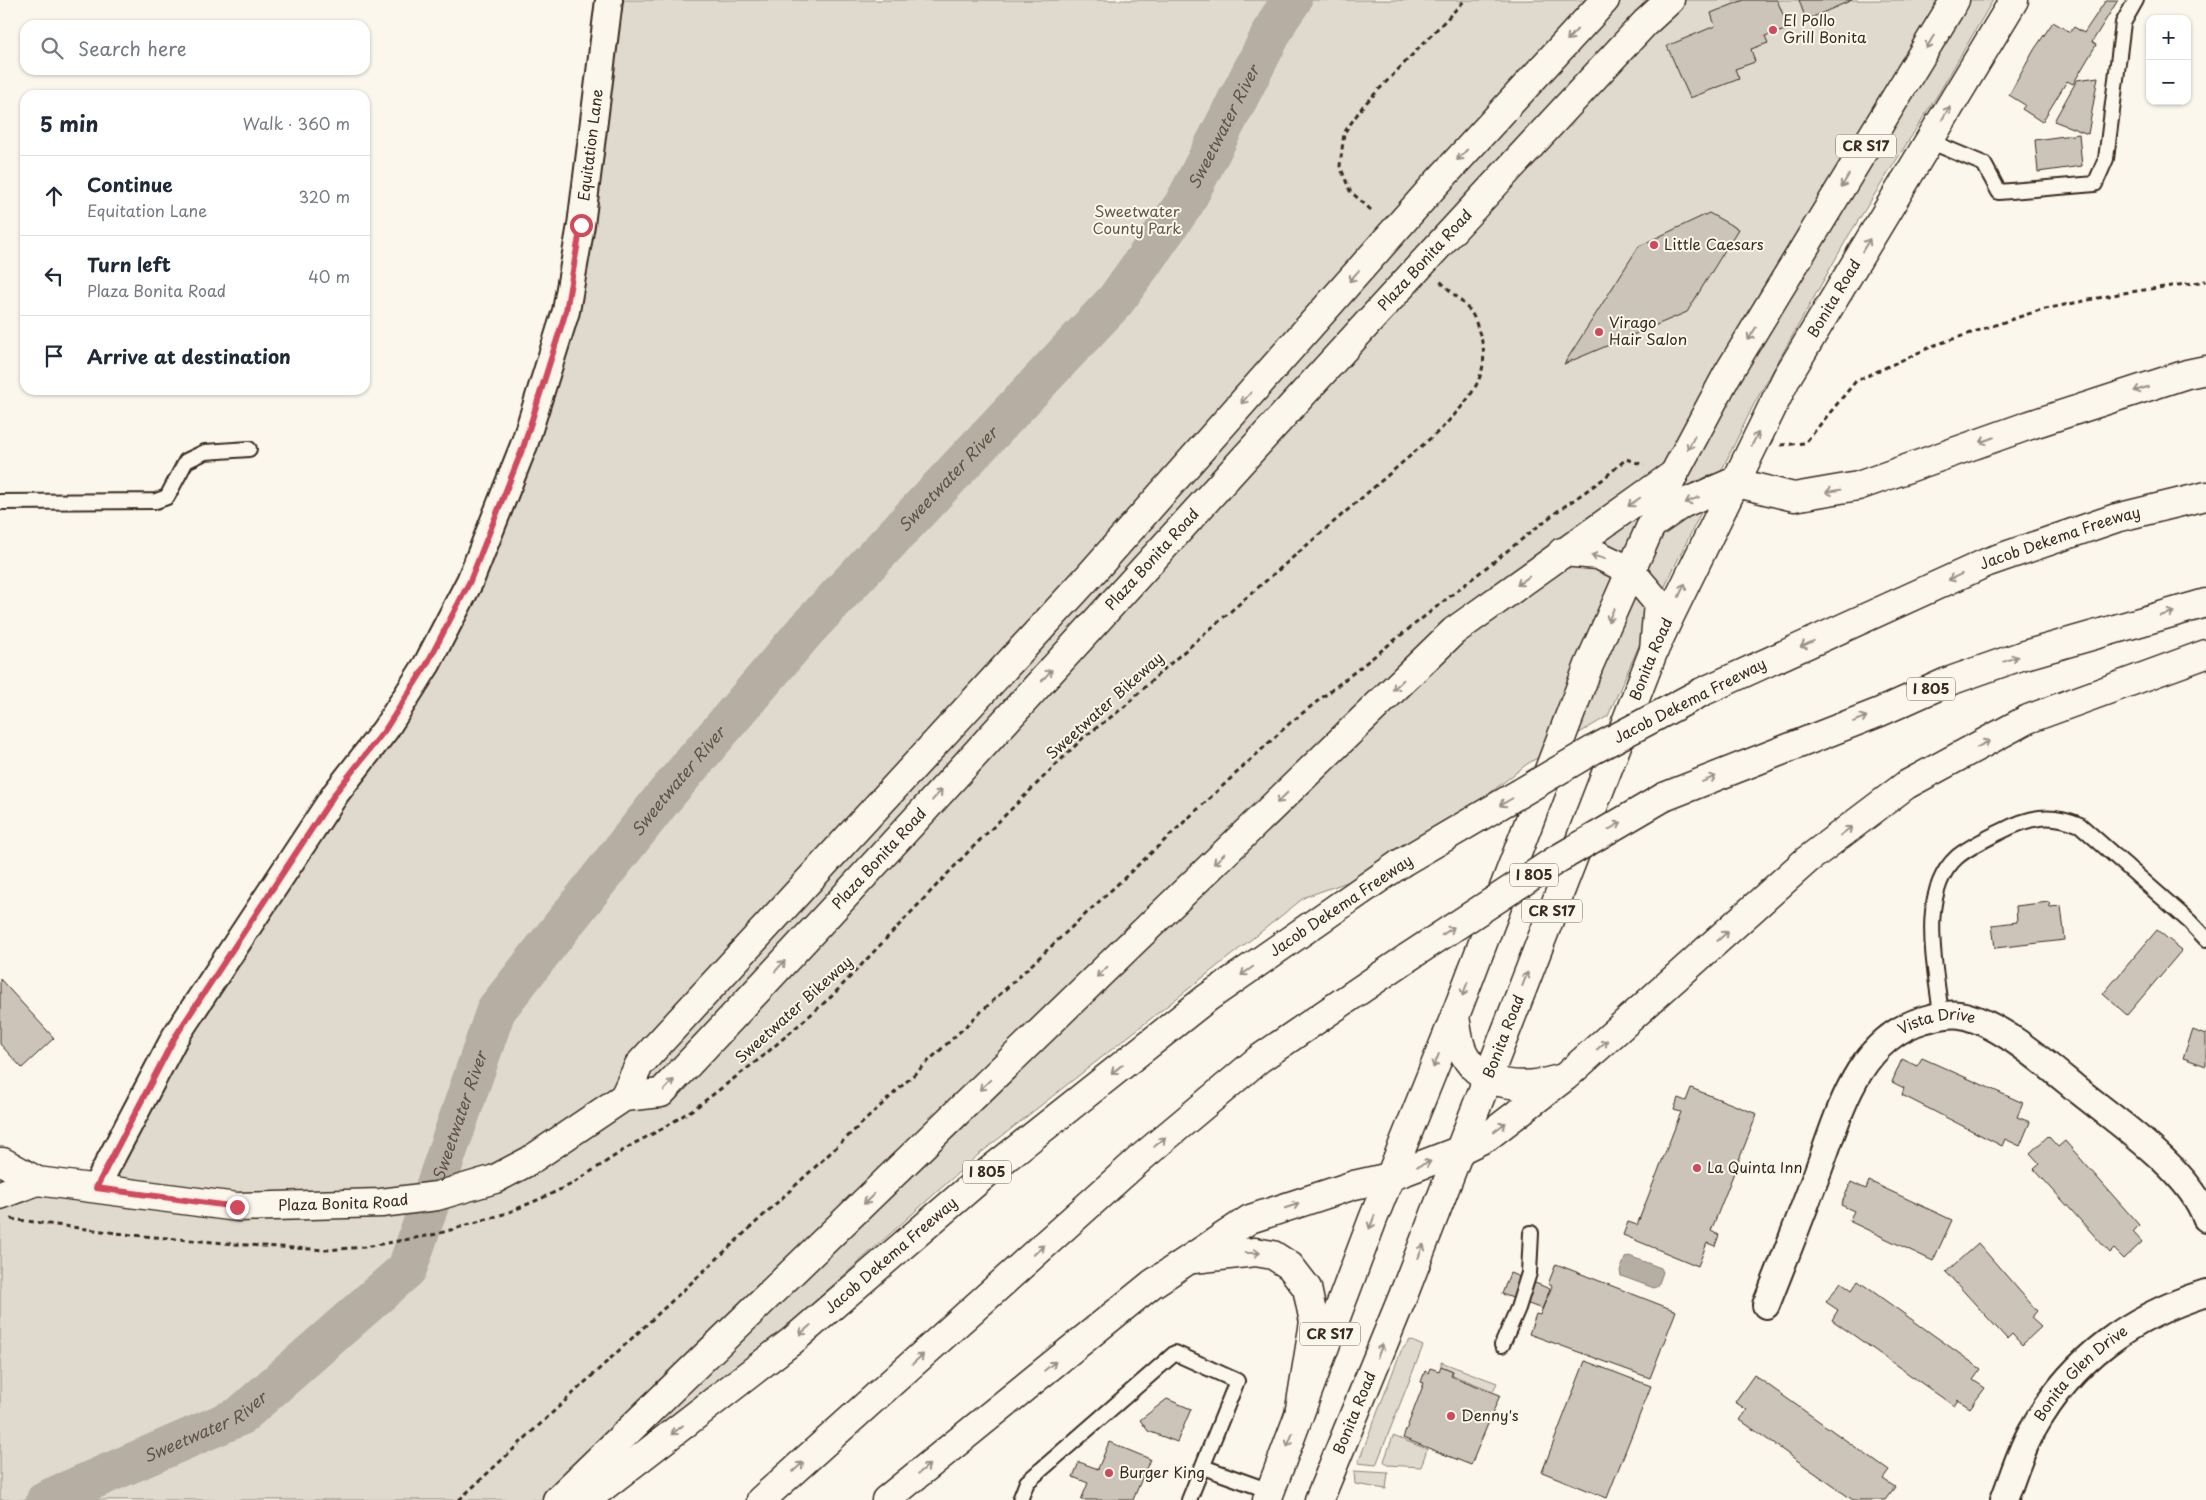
<!DOCTYPE html>
<meta charset="utf-8">
<style>
:root{--surface:#fff;--page:#f6f6f7;--text:#1f2937;--muted:#747a83;--line:#e0e1e3}
body{margin:0;font-family:"Playpen Sans",sans-serif;background:var(--page);color:var(--text)}
.controls{position:absolute;right:15px;top:15px;display:grid;overflow:hidden;border-radius:10px;box-shadow:0 1px 4px #0004}
.controls button{width:45px;height:45px;display:grid;place-items:center;padding:0;border:0;border-bottom:1px solid var(--line);background:var(--surface);color:var(--text);font:25px sans-serif}
.stop{position:absolute;width:15px;height:15px;margin:-11px;border:4px solid #d1495b;border-radius:50%;background:#fff}
.stop.end{background:#d1495b;border-color:#fff;box-shadow:0 1px 5px #0008}
.list{margin:0;padding:0;list-style:none}
h2{display:flex;justify-content:space-between;align-items:center;height:65px;margin:0;padding:0 20px;font-size:21px}
h2 small{font-size:16px;font-weight:400;color:var(--muted)}
.list li{display:grid;grid-template-columns:32px 1fr auto;gap:15px;align-items:center;box-sizing:border-box;height:80px;padding:0 20px;border-top:1px solid var(--line)}
.list b{display:block;font-size:19px;white-space:nowrap}
.list p{margin:0;font-size:16px;white-space:nowrap;color:var(--muted)}
.list em{font-size:16px;font-style:normal;color:var(--muted)}
.icon{flex:none;width:28px;height:28px;fill:none;stroke:currentColor;stroke-width:2;stroke-linecap:round;stroke-linejoin:round}
.map{position:relative;flex:none;width:2206px;height:1500px;overflow:hidden}
.search{position:absolute;background:var(--surface);box-shadow:0 1px 4px #0004;left:20px;top:20px;width:350px;height:55px;display:flex;align-items:center;gap:12px;box-sizing:border-box;padding:0 18px;border-radius:15px;color:var(--muted);font-size:19px}
.panel{position:absolute;background:var(--surface);box-shadow:0 1px 4px #0004;left:20px;top:90px;width:350px;height:305px;border-radius:15px}
.map>svg:first-child{display:block}
.green{fill:#dfd9ce;stroke:#8d8276}
.water{fill:#b6aea2;stroke:#85796d}
.lines{fill:none;stroke-linecap:round;stroke-linejoin:round}
.river{stroke:#b6aea2;stroke-width:40}
.building{fill:#ccc4b9;stroke:#3b2a1e}
.service-casing{stroke:#3b2a1e;stroke-width:18}
.minor-casing{stroke:#3b2a1e;stroke-width:30}
.secondary-casing{stroke:#3b2a1e;stroke-width:31}
.primary-casing{stroke:#3b2a1e;stroke-width:31}
.motorway-casing{stroke:#3b2a1e;stroke-width:31}
.path{stroke:#3b2a1e;stroke-width:3;stroke-dasharray:5 4;stroke-linecap:butt}
.service{stroke:#fbf7ec;stroke-width:14}
.minor{stroke:#fbf7ec;stroke-width:26}
.secondary{stroke:#fbf7ec;stroke-width:28}
.primary{stroke:#fbf7ec;stroke-width:28}
.motorway{stroke:#fbf7ec;stroke-width:28}
.motorway-bridge-casing{stroke:#3b2a1e;stroke-width:31;stroke-linecap:butt}
.motorway-bridge{stroke:#fbf7ec;stroke-width:28}
.oneway{stroke:#9b9085}
.route{stroke:#d1495b;stroke-width:6}
.poi-dot{fill:#d1495b;stroke:#fbf7ec;stroke-width:2}
.labels{text-anchor:middle;stroke-width:4;stroke-linejoin:round;paint-order:stroke}
.shield{fill:#fbf7ec;stroke:#75685c;stroke-width:1}
.shield-label{font-size:14px;font-weight:bold;fill:#3b2a1e}
.poi-label{font-size:15px;fill:#3b2a1e;stroke:#fbf7ec;text-anchor:start}
.street-label{font-size:15px;fill:#3b2a1e;stroke:#fbf7ec}
.park-label{font-size:15px;fill:#64564a;stroke:#fbf7ec}
.water-label{font-size:16px;font-style:italic;fill:#605246;stroke:#fbf7ec}
</style>
<div class="map">
<svg width="2206" height="1500" viewBox="0 0 2206 1500">
<rect width="100%" height="100%" fill="#fbf7ec"/>
<filter id="ink" filterUnits="userSpaceOnUse"><feTurbulence type="fractalNoise" baseFrequency=".02" numOctaves="2"/><feDisplacementMap in="SourceGraphic" scale="10" xChannelSelector="R" yChannelSelector="G"/><feConvolveMatrix kernelMatrix="1 2 1 2 8 2 1 2 1" color-interpolation-filters="sRGB"/></filter>
<g filter="url(#ink)">
<!-- green -->
<g class="green">
<polygon points="612,0 1993,0 1940,91 1849,235 1753,406 1667,582 1608,716 1527,764 1401,863 1305,897 978,1155 783,1330 577,1500 0,1500 0,1176 26,1176 108,1189 175,1035 383,732 530,444"/>
<polygon points="1410,1340 1423,1346 1376,1465 1358,1463 1401,1351"/>
<polygon points="1441,1362 1497,1383 1493,1391 1452,1375 1453,1371 1441,1366"/>
<polygon points="1393,1436 1427,1449 1421,1467 1387,1465 1384,1461"/>
<polygon points="1354,1471 1388,1473 1386,1489 1355,1484"/>
</g>
<!-- water -->
<polygon class="water" points="1629,1256 1661,1268 1663,1272 1658,1286 1654,1288 1621,1276 1620,1271 1625,1258"/>
<g class="lines">
<!-- river -->
<path class="river" id="s1" d="M 46,1500 L 240,1416 L 407,1269 L 496,1010 L 663,798 L 806,630 L 1116,300 L 1184,204 L 1279,19 L 1292,0"/>
</g>
<!-- building -->
<g class="building">
<polygon points="1744,0 1777,0 1789,29 1765,36 1768,43 1751,49 1755,62 1735,69 1739,79 1690,98 1667,46 1715,26 1711,13"/>
<polygon points="1799,0 1852,0 1806,20"/>
<polygon points="2106,0 2118,0 2092,42 2096,45 2073,84 2067,81 2042,122 2022,109 2025,105 2009,95 2034,50 2053,22 2070,32 2074,27 2084,33"/>
<polygon points="2098,77 2088,134 2054,121 2077,80"/>
<polygon points="2079,134 2082,166 2038,172 2035,140"/>
<polygon points="1709,213 1738,229 1687,312 1564,364 1639,246"/>
<polygon points="2049,902 2050,907 2061,906 2065,940 1995,948 1992,925 2017,922 2016,906"/>
<polygon points="2157,930 2182,950 2127,1015 2103,994"/>
<polygon points="0,979 54,1038 22,1068 0,1044"/>
<polygon points="2193,1030 2205,1035 2206,1033 2206,1066 2183,1058"/>
<polygon points="1922,1058 2023,1103 2017,1117 2030,1122 2020,1146 2005,1139 2002,1146 1902,1095 1904,1088 1892,1082 1902,1059 1917,1066"/>
<polygon points="1691,1088 1757,1114 1711,1231 1719,1235 1715,1246 1707,1243 1698,1266 1623,1235 1628,1222 1637,1225 1681,1112 1674,1110 1678,1098 1686,1101"/>
<polygon points="2048,1136 2058,1147 2065,1141 2139,1225 2133,1232 2142,1242 2124,1259 2114,1249 2110,1253 2034,1169 2040,1164 2030,1153"/>
<polygon points="1869,1181 1952,1220 1933,1261 1849,1221 1854,1211 1841,1205 1851,1182 1866,1189"/>
<polygon points="1978,1243 2037,1311 2031,1318 2041,1327 2022,1345 2012,1334 2007,1339 1946,1272"/>
<polygon points="1556,1264 1676,1311 1650,1378 1529,1334 1536,1314 1540,1315 1552,1286 1548,1284"/>
<polygon points="1510,1273 1550,1289 1542,1309 1502,1294"/>
<polygon points="1858,1281 1981,1369 1973,1380 1985,1388 1970,1408 1958,1400 1954,1406 1832,1320 1838,1310 1826,1302 1841,1282 1852,1290"/>
<polygon points="1585,1361 1651,1386 1607,1498 1542,1472"/>
<polygon points="1441,1366 1453,1371 1451,1376 1500,1395 1471,1465 1403,1438 1424,1383 1421,1382 1425,1371 1428,1373 1430,1368 1439,1371"/>
<polygon points="1754,1375 1889,1471 1883,1479 1895,1487 1885,1500 1853,1500 1740,1420 1747,1410 1735,1402"/>
<polygon points="1167,1399 1191,1409 1177,1442 1148,1431 1140,1420"/>
<polygon points="1109,1442 1150,1459 1133,1500 1081,1500 1088,1483 1073,1477 1079,1462 1098,1469"/>
</g>
<g class="lines">
<defs>
<g id="service">
<polyline points="1929,141 1984,164 1999,192 2095,184 2106,159 2123,23 2136,0"/>
<polyline points="0,502 156,501 167,497 186,461 205,452 249,449"/>
<path d="M 1941,1015 C 1936,968 1917,893 1957,857 C 1969,847 1986,839 2000,832 C 2029,817 2050,812 2080,825 L 2190,922 L 2206,939"/>
<polyline points="1502,1345 1518,1308 1529,1273 1531,1233"/>
<polyline points="1203,1467 1270,1491"/>
<polyline points="1020,1500 1027,1482 1175,1353 1237,1381 1189,1500"/>
</g>
<g id="minor">
<path id="s2" d="M 96,1187 L 175,1037 L 336,793 L 385,730 L 427,664 L 470,581 L 524,445 L 566,311 L 581,225 L 609,0"/>
<path id="s3" d="M 1766,1305 C 1783,1263 1799,1221 1815,1179 C 1838,1120 1854,1041 1923,1020 C 1935,1017 1947,1013 1960,1015 C 1997,1021 2045,1063 2074,1087 C 2113,1119 2190,1170 2206,1218"/>
<path id="s4" d="M 2004,1500 C 2013,1477 2020,1451 2033,1429 C 2072,1359 2130,1317 2206,1293"/>
</g>
<g id="secondary">
<polyline points="624,1097 639,1065 1090,575 1433,187 1605,0"/>
<path id="s5" d="M 0,1162 L 3,1162 L 37,1181 L 237,1207 L 381,1203 L 437,1196 L 495,1179 L 529,1161 L 624,1097 L 661,1093 C 994,741 1313,376 1645,23 L 1670,0"/>
<polyline points="0,1195 37,1181"/>
</g>
<g id="primary">
<polyline points="1267,1500 1373,1219 1455,1016 1589,665 1674,474 1727,375 1955,0"/>
<path id="s6" d="M 1319,1500 L 1403,1296 L 1654,650 L 1669,618 L 1787,377 L 2014,0"/>
</g>
<g id="motorway">
<polyline points="1653,524 1682,504 1733,482 1794,497 1858,486 2030,425 2187,374 2206,370"/>
<polyline points="1562,552 1598,555 1631,571 1658,603 1654,650"/>
<path id="s7" d="M 1702,692 L 1988,562 L 2116,518 L 2206,496"/>
<polyline points="1664,797 1880,712 1947,682 2021,656 2206,603"/>
<path d="M 1455,1016 C 1457,1028 1458,1043 1464,1054 C 1483,1089 1525,1089 1559,1079"/>
<polyline points="1194,1259 1255,1252 1273,1255 1290,1266 1307,1288 1314,1322 1299,1415"/>
<polyline points="557,1500 1454,631 1674,474"/>
<path id="s8" d="M 586,1500 L 792,1341 L 988,1172 L 1207,998 L 1401,863"/>
<polyline points="761,1500 1141,1158 1259,1059 1407,958"/>
<polyline points="886,1500 1152,1284 1250,1219 1354,1185 1390,1177 1458,1151 1487,1137 1565,1077 1807,860 1906,785 2028,719 2206,654"/>
</g>
</defs>
<!-- service casing -->
<use href="#service" class="service-casing"/>
<!-- minor casing -->
<use href="#minor" class="minor-casing"/>
<!-- secondary casing -->
<use href="#secondary" class="secondary-casing"/>
<!-- primary casing -->
<use href="#primary" class="primary-casing"/>
<!-- motorway casing -->
<use href="#motorway" class="motorway-casing"/>
<!-- path -->
<g class="path">
<polyline points="1371,210 1350,191 1340,166 1344,133 1363,106 1465,0"/>
<polyline points="1781,445 1805,443 1856,381 1935,345 2040,310 2123,293 2206,281"/>
<path d="M 11,1219 L 132,1235 L 247,1245 L 326,1250 L 365,1247 L 437,1234 L 507,1213 L 540,1199 L 572,1184 L 633,1144 L 662,1129 L 698,1106 L 762,1057 L 832,996 L 969,851 L 1084,737 L 1123,708 L 1164,669 L 1440,430 C 1467,402 1495,374 1479,332 C 1477,326 1475,317 1470,311 C 1461,300 1450,291 1440,281"/>
<polyline points="459,1500 1290,723 1555,513 1602,480 1626,459 1644,465"/>
</g>
<!-- service -->
<use href="#service" class="service"/>
<!-- minor -->
<use href="#minor" class="minor"/>
<!-- secondary -->
<use href="#secondary" class="secondary"/>
<!-- primary -->
<use href="#primary" class="primary"/>
<!-- motorway -->
<use href="#motorway" class="motorway"/>
<defs>
<g id="motorway-bridge">
<polyline points="1401,863 1593,750 1702,692"/>
<polyline points="1407,958 1556,860 1664,797"/>
</g>
</defs>
<!-- motorway-bridge casing -->
<use href="#motorway-bridge" class="motorway-bridge-casing"/>
<!-- motorway-bridge -->
<use href="#motorway-bridge" class="motorway-bridge"/>
</g>
<!-- one-way arrows -->
<defs><path id="oneway-shaft" d="M-6 0H5M1.5-3L5.5 0L1.5 3" fill="none" stroke-width="1.6" stroke-linecap="round" stroke-linejoin="round" transform="scale(1.25)"/></defs>
<g class="oneway">
<use href="#oneway-shaft" transform="translate(1572 35) rotate(133)"/>
<use href="#oneway-shaft" transform="translate(1930 42) rotate(121)"/>
<use href="#oneway-shaft" transform="translate(1946 113) rotate(-59)"/>
<use href="#oneway-shaft" transform="translate(1462 155) rotate(133)"/>
<use href="#oneway-shaft" transform="translate(1845 181) rotate(121)"/>
<use href="#oneway-shaft" transform="translate(1866 245) rotate(-59)"/>
<use href="#oneway-shaft" transform="translate(1354 276) rotate(131)"/>
<use href="#oneway-shaft" transform="translate(1752 334) rotate(121)"/>
<use href="#oneway-shaft" transform="translate(2141 389) rotate(162)"/>
<use href="#oneway-shaft" transform="translate(1246 398) rotate(131)"/>
<use href="#oneway-shaft" transform="translate(1755 439) rotate(-63)"/>
<use href="#oneway-shaft" transform="translate(1987 440) rotate(160)"/>
<use href="#oneway-shaft" transform="translate(1691 443) rotate(118)"/>
<use href="#oneway-shaft" transform="translate(1833 491) rotate(170)"/>
<use href="#oneway-shaft" transform="translate(1692 500) rotate(157)"/>
<use href="#oneway-shaft" transform="translate(1634 502) rotate(145)"/>
<use href="#oneway-shaft" transform="translate(1598 557) rotate(-165)"/>
<use href="#oneway-shaft" transform="translate(1955 577) rotate(155)"/>
<use href="#oneway-shaft" transform="translate(1523 581) rotate(144)"/>
<use href="#oneway-shaft" transform="translate(1682 590) rotate(-65)"/>
<use href="#oneway-shaft" transform="translate(2167 614) rotate(-16)"/>
<use href="#oneway-shaft" transform="translate(1611 615) rotate(114)"/>
<use href="#oneway-shaft" transform="translate(1807 644) rotate(155)"/>
<use href="#oneway-shaft" transform="translate(2011 659) rotate(-20)"/>
<use href="#oneway-shaft" transform="translate(1047 675) rotate(-48)"/>
<use href="#oneway-shaft" transform="translate(1398 685) rotate(136)"/>
<use href="#oneway-shaft" transform="translate(1860 719) rotate(-22)"/>
<use href="#oneway-shaft" transform="translate(1983 744) rotate(-28)"/>
<use href="#oneway-shaft" transform="translate(1709 779) rotate(-22)"/>
<use href="#oneway-shaft" transform="translate(937 795) rotate(-48)"/>
<use href="#oneway-shaft" transform="translate(1282 798) rotate(136)"/>
<use href="#oneway-shaft" transform="translate(1506 802) rotate(150)"/>
<use href="#oneway-shaft" transform="translate(1615 826) rotate(-30)"/>
<use href="#oneway-shaft" transform="translate(1846 831) rotate(-37)"/>
<use href="#oneway-shaft" transform="translate(1219 859) rotate(136)"/>
<use href="#oneway-shaft" transform="translate(1448 931) rotate(-33)"/>
<use href="#oneway-shaft" transform="translate(1723 936) rotate(-42)"/>
<use href="#oneway-shaft" transform="translate(780 966) rotate(-48)"/>
<use href="#oneway-shaft" transform="translate(1247 971) rotate(145)"/>
<use href="#oneway-shaft" transform="translate(1102 972) rotate(136)"/>
<use href="#oneway-shaft" transform="translate(1525 979) rotate(-69)"/>
<use href="#oneway-shaft" transform="translate(1465 989) rotate(111)"/>
<use href="#oneway-shaft" transform="translate(1602 1045) rotate(-42)"/>
<use href="#oneway-shaft" transform="translate(1436 1061) rotate(112)"/>
<use href="#oneway-shaft" transform="translate(1117 1069) rotate(142)"/>
<use href="#oneway-shaft" transform="translate(669 1085) rotate(-47)"/>
<use href="#oneway-shaft" transform="translate(985 1085) rotate(136)"/>
<use href="#oneway-shaft" transform="translate(1500 1127) rotate(-37)"/>
<use href="#oneway-shaft" transform="translate(1160 1142) rotate(-40)"/>
<use href="#oneway-shaft" transform="translate(1424 1164) rotate(-21)"/>
<use href="#oneway-shaft" transform="translate(869 1199) rotate(136)"/>
<use href="#oneway-shaft" transform="translate(1292 1206) rotate(-18)"/>
<use href="#oneway-shaft" transform="translate(1372 1222) rotate(111)"/>
<use href="#oneway-shaft" transform="translate(1039 1250) rotate(-42)"/>
<use href="#oneway-shaft" transform="translate(1421 1251) rotate(-69)"/>
<use href="#oneway-shaft" transform="translate(1253 1253)"/>
<use href="#oneway-shaft" transform="translate(805 1330) rotate(139)"/>
<use href="#oneway-shaft" transform="translate(1380 1351) rotate(-68)"/>
<use href="#oneway-shaft" transform="translate(918 1359) rotate(-42)"/>
<use href="#oneway-shaft" transform="translate(1050 1366) rotate(-39)"/>
<use href="#oneway-shaft" transform="translate(677 1430) rotate(142)"/>
<use href="#oneway-shaft" transform="translate(1290 1440) rotate(111)"/>
<use href="#oneway-shaft" transform="translate(798 1467) rotate(-42)"/>
<use href="#oneway-shaft" transform="translate(924 1469) rotate(-39)"/>
</g>
</g>
<g class="lines" filter="url(#ink)">
<!-- route -->
<polyline class="route" points="237,1207 96,1188 175,1037 336,792 385,730 427,664 470,581 524,445 539,397 566,311 581,225"/>
</g>
<!-- markers -->
<g class="poi-dot">
<circle cx="1773" cy="30" r="5"/>
<circle cx="1654" cy="245" r="5"/>
<circle cx="1599" cy="332" r="5"/>
<circle cx="1697" cy="1168" r="5"/>
<circle cx="1451" cy="1416" r="5"/>
<circle cx="1109" cy="1473" r="5"/>
</g>
<g class="labels">
<!-- shield labels -->
<g class="shield">
<rect x="1836" y="134.5" width="60" height="23" rx="4"/>
<rect x="1907" y="677.5" width="48" height="23" rx="4"/>
<rect x="1510" y="863.5" width="48" height="23" rx="4"/>
<rect x="1522" y="899.5" width="60" height="23" rx="4"/>
<rect x="963" y="1160.5" width="48" height="23" rx="4"/>
<rect x="1300" y="1322.5" width="60" height="23" rx="4"/>
</g>
<g class="shield-label">
<text x="1866" y="151">CR S17</text>
<text x="1931" y="694">I 805</text>
<text x="1534" y="880">I 805</text>
<text x="1552" y="916">CR S17</text>
<text x="987" y="1177">I 805</text>
<text x="1330" y="1339">CR S17</text>
</g>
<!-- poi labels -->
<g class="poi-label">
<text x="1783" y="26">El Pollo<tspan x="1783" dy="17">Grill Bonita</tspan></text>
<text x="1664" y="250">Little Caesars</text>
<text x="1609" y="328">Virago<tspan x="1609" dy="17">Hair Salon</tspan></text>
<text x="1707" y="1173">La Quinta Inn</text>
<text x="1461" y="1421">Denny's</text>
<text x="1119" y="1478">Burger King</text>
</g>
<!-- street labels -->
<g class="street-label">
<text dy="5" stroke="none"><textPath href="#s2" startOffset="1168">Equitation Lane</textPath></text>
<text dy="5" stroke="none"><textPath href="#s5" startOffset="1825">Plaza Bonita Road</textPath></text>
<text dy="5" stroke="none"><textPath href="#s6" startOffset="1309">Bonita Road</textPath></text>
<text dy="5" stroke="none"><textPath href="#s7" startOffset="390">Jacob Dekema Freeway</textPath></text>
<text dy="5" stroke="none"><textPath href="#s5" startOffset="1420">Plaza Bonita Road</textPath></text>
<text dy="5" stroke="none"><textPath href="#s6" startOffset="904">Bonita Road</textPath></text>
<text transform="translate(1690 701) rotate(-27)" y="5">Jacob Dekema Freeway</text>
<text transform="translate(1105 706) rotate(-42)" y="5">Sweetwater Bikeway</text>
<text dy="5" stroke="none"><textPath href="#s5" startOffset="1015">Plaza Bonita Road</textPath></text>
<text transform="translate(1341 906) rotate(-34)" y="5">Jacob Dekema Freeway</text>
<text transform="translate(794 1010) rotate(-42)" y="5">Sweetwater Bikeway</text>
<text dy="5" stroke="none"><textPath href="#s3" startOffset="349">Vista Drive</textPath></text>
<text dy="5" stroke="none"><textPath href="#s6" startOffset="499">Bonita Road</textPath></text>
<text dy="5" stroke="none"><textPath href="#s5" startOffset="350">Plaza Bonita Road</textPath></text>
<text dy="5" stroke="none"><textPath href="#s8" startOffset="391">Jacob Dekema Freeway</textPath></text>
<text dy="5" stroke="none"><textPath href="#s4" startOffset="151">Bonita Glen Drive</textPath></text>
<text dy="5" stroke="none"><textPath href="#s6" startOffset="94">Bonita Road</textPath></text>
</g>
<!-- park labels -->
<g class="park-label">
<text x="1137" y="217">Sweetwater<tspan x="1137" dy="17">County Park</tspan></text>
</g>
<!-- water labels -->
<g class="water-label">
<text dy="6" stroke="none"><textPath href="#s1" startOffset="1855">Sweetwater River</textPath></text>
<text dy="6" stroke="none"><textPath href="#s1" startOffset="1405">Sweetwater River</textPath></text>
<text dy="6" stroke="none"><textPath href="#s1" startOffset="1000">Sweetwater River</textPath></text>
<text dy="6" stroke="none"><textPath href="#s1" startOffset="595">Sweetwater River</textPath></text>
<text dy="6" stroke="none"><textPath href="#s1" startOffset="175">Sweetwater River</textPath></text>
</g>
</g>
</svg>
<div class="controls">
<button>+</button>
<button>−</button>
</div>
<div class="stop" style="left:581px;top:225px"></div>
<div class="stop end" style="left:237px;top:1207px"></div>
<div class="search"><svg class="icon" aria-label="search" viewBox="0 0 24 24"><circle cx="10" cy="10" r="6"/><path d="M15 15l6 6"/></svg>Search here</div>
<section class="panel">
<h2>5 min<small>Walk · 360 m</small></h2>
<ul class="list">
<li><svg class="icon" aria-label="ahead" viewBox="0 0 24 24"><path d="M12 20V5M6 11l6-6 6 6"/></svg><div><b>Continue</b><p>Equitation Lane</p></div><em>320 m</em></li>
<li><svg class="icon" aria-label="left" viewBox="0 0 24 24"><path d="M17 20v-9H6M10 6l-5 5 5 5"/></svg><div><b>Turn left</b><p>Plaza Bonita Road</p></div><em>40 m</em></li>
<li><svg class="icon" aria-label="arrive" viewBox="0 0 24 24"><path d="M6 21V4h12l-3 4 3 4H6"/></svg><div><b>Arrive at destination</b></div></li>
</ul>
</section>
</div>
